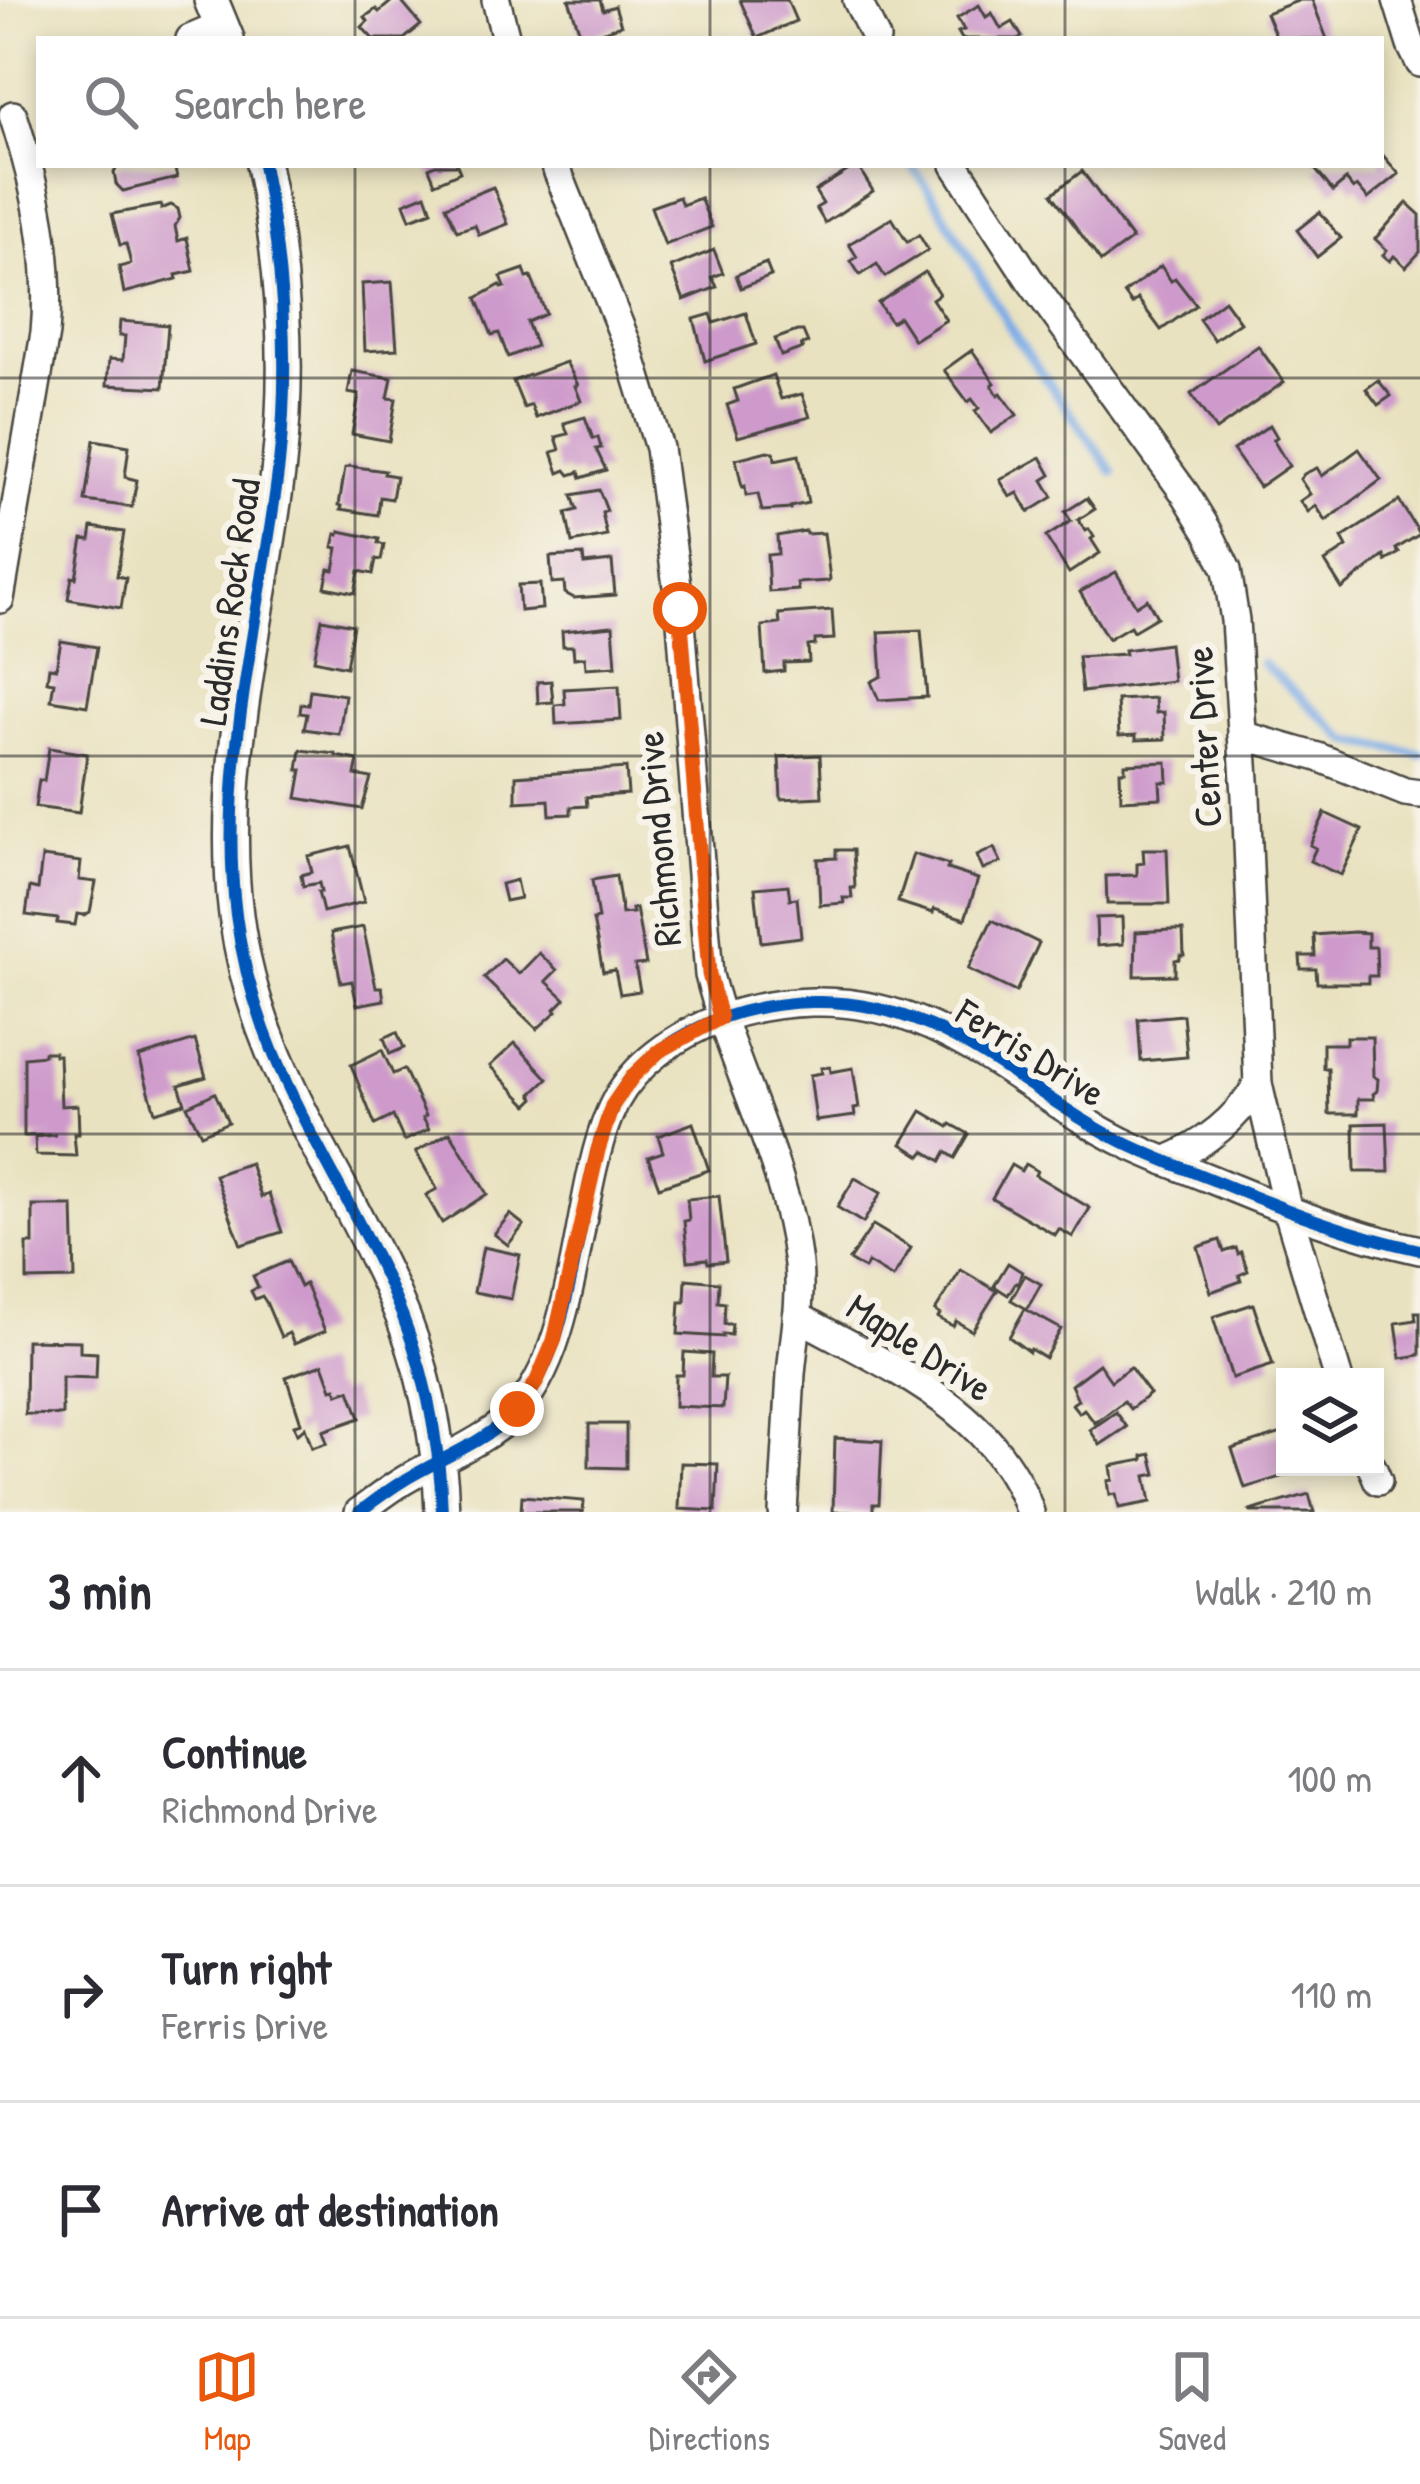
<!DOCTYPE html>
<meta charset="utf-8">
<style>
:root{--surface:#fff;--page:#f2f2f3;--text:#2b2b33;--muted:#7c7c81;--line:#e1e1e2;--accent:#ea580c}
body{margin:0;font-family:"Patrick Hand",sans-serif;background:var(--page);color:var(--text)}
.controls{position:absolute;right:36px;bottom:36px;display:grid;overflow:hidden;border-radius:0px;box-shadow:0 6px 18px #0003}
.controls button{width:108px;height:108px;display:grid;place-items:center;padding:0;border:0;border-bottom:3px solid var(--line);background:var(--surface);color:var(--text);font:60px sans-serif}
.stop{position:absolute;width:36px;height:36px;margin:-27px;border:9px solid #ea580c;border-radius:50%;background:#fff}
.stop.end{background:#ea580c;border-color:#fff;box-shadow:0 3px 12px #0008}
.list{margin:0;padding:0;list-style:none}
h2{display:flex;justify-content:space-between;align-items:center;height:156px;margin:0;padding:0 48px;font-size:51px}
h2 small{font-size:39px;font-weight:400;color:var(--muted)}
.list li{display:grid;grid-template-columns:78px 1fr auto;gap:36px;align-items:center;box-sizing:border-box;height:216px;padding:0 48px;border-top:3px solid var(--line)}
.list b{display:block;font-size:45px;white-space:nowrap}
.list p{margin:0;font-size:39px;white-space:nowrap;color:var(--muted)}
.list em{font-size:39px;font-style:normal;color:var(--muted)}
.icon{flex:none;width:66px;height:66px;fill:none;stroke:currentColor;stroke-width:2;stroke-linecap:round;stroke-linejoin:round}
.map{position:relative;flex:none;width:1420px;height:1512px;overflow:hidden}
.search{position:absolute;background:var(--surface);box-shadow:0 6px 18px #0003;left:36px;right:36px;top:36px;height:132px;display:flex;align-items:center;gap:30px;box-sizing:border-box;padding:0 42px;border-radius:0px;color:var(--muted);font-size:45px}
.sheet{height:804px;background:var(--surface)}
nav{display:flex;justify-content:space-around;align-items:center;box-sizing:border-box;height:168px;border-top:3px solid var(--line);background:var(--surface);font-size:33px;color:var(--muted)}
nav a{display:grid;justify-items:center;gap:6px}
nav .on{color:var(--accent)}
.map>svg:first-child{display:block}
.lines{fill:none;stroke-linecap:round;stroke-linejoin:round}
.stream{stroke:#7cabe6;stroke-width:9}
.building{fill:#ce9acb}
.minor-casing{stroke:#484641;stroke-width:32}
.tertiary-casing{stroke:#484641;stroke-width:38}
.minor{stroke:#fff;stroke-width:27}
.tertiary{stroke:#fff;stroke-width:33}
.cycleway-casing{stroke:#f7f3e8;stroke-width:20}
.cycleway{stroke:#0057b8;stroke-width:12}
.route{stroke:#ea580c;stroke-width:15}
.grid{fill:none;stroke:#2b2b2b;stroke-width:3;stroke-opacity:0.55}
.labels{text-anchor:middle;stroke-width:12;stroke-linejoin:round;paint-order:stroke}
.street-label{font-size:39px;fill:#2b2b2b;stroke:#f7f3e8}
</style>
<div class="map">
<svg width="1420" height="1512" viewBox="0 0 1420 1512">
<rect width="100%" height="100%" fill="#f7f3e8"/>
<filter id="ink" filterUnits="userSpaceOnUse"><feTurbulence type="fractalNoise" baseFrequency=".00833" numOctaves="2"/><feDisplacementMap in="SourceGraphic" scale="24" xChannelSelector="R" yChannelSelector="G"/><feConvolveMatrix kernelMatrix="1 2 1 2 8 2 1 2 1" color-interpolation-filters="sRGB"/></filter>
<filter id="wash" filterUnits="userSpaceOnUse"><feTurbulence type="fractalNoise" baseFrequency=".004" numOctaves="4" result="noise"/><feDisplacementMap in="SourceGraphic" scale="48" xChannelSelector="R" yChannelSelector="G"/><feGaussianBlur stdDeviation="2.7" result="paint"/><feColorMatrix in="noise" values="0 0 0 0 0 0 0 0 0 0 0 0 0 0 0 0 0 1.4 0 .05"/><feComposite in="paint" operator="in"/></filter>
<g filter="url(#wash)">
<rect width="100%" height="100%" fill="#e9e2c0"/>
<g class="lines">
<!-- stream -->
<g class="stream">
<polyline points="912,165 937,202 1017,339 1113,472"/>
<polyline points="1262,663 1349,741 1420,754"/>
</g>
</g>
<g id="blocks">
<!-- building -->
<g class="building">
<polygon points="393,0 400,0 421,25 404,39 373,39 362,27 368,21 365,17 376,9 379,12"/>
<polygon points="569,0 600,0 603,10 615,6 621,25 582,39"/>
<polygon points="740,0 787,0 796,21 757,38"/>
<polygon points="1300,0 1312,0 1327,39 1277,39 1266,13"/>
<polygon points="979,5 986,17 992,13 1001,29 1013,22 1022,37 1018,39 962,39 958,32 964,30 957,18"/>
<polygon points="1381,153 1399,174 1368,199 1357,186 1353,189 1346,180 1333,191 1315,169 1320,165 1381,165"/>
<polygon points="118,165 174,165 177,178 123,191 116,184 114,173"/>
<polygon points="435,165 457,165 460,172 435,183 429,168"/>
<polygon points="857,165 873,191 825,223 816,208 823,204 815,191"/>
<polygon points="1082,171 1132,239 1101,262 1052,194"/>
<polygon points="493,187 508,224 479,235 475,225 457,231 446,206"/>
<polygon points="426,194 432,211 410,219 404,203"/>
<polygon points="679,197 682,205 700,198 712,227 665,245 651,207"/>
<polygon points="1407,203 1420,215 1420,252 1406,267 1394,256 1390,261 1383,255 1387,250 1375,239"/>
<polygon points="161,205 161,209 171,205 178,209 180,218 175,226 178,241 187,238 194,271 176,275 177,279 124,293 119,267 131,264 126,244 120,245 112,214"/>
<polygon points="1320,212 1341,238 1317,257 1297,230"/>
<polygon points="892,218 907,242 919,235 928,250 885,277 877,264 860,275 851,261 857,257 849,244"/>
<polygon points="714,250 723,273 712,277 717,287 684,300 671,267"/>
<polygon points="766,263 771,276 741,288 736,275"/>
<polygon points="1161,266 1171,281 1175,278 1196,305 1161,330 1138,299 1132,304 1124,293"/>
<polygon points="524,269 527,278 531,277 546,314 527,322 536,346 508,357 499,333 492,335 477,298 500,285 502,288 505,287 501,277"/>
<polygon points="925,272 939,294 932,299 946,320 914,340 899,317 891,322 878,303"/>
<polygon points="392,282 397,349 365,351 362,284"/>
<polygon points="1224,300 1240,322 1214,340 1199,319"/>
<polygon points="746,313 756,344 705,361 694,319 711,314 714,323"/>
<polygon points="120,321 168,325 163,388 107,385 109,359 123,360 125,336 119,336"/>
<polygon points="797,331 803,331 808,343 801,345 803,348 781,356 775,339"/>
<polygon points="1258,346 1284,382 1216,430 1191,394"/>
<polygon points="972,350 995,383 992,385 998,395 1001,393 1017,415 991,433 975,411 979,408 972,399 968,402 944,370"/>
<polygon points="566,362 578,385 575,386 581,401 536,418 531,405 524,408 513,381"/>
<polygon points="352,371 392,378 388,398 396,399 389,441 352,434 359,395 348,393"/>
<polygon points="773,375 781,399 802,394 810,417 738,437 727,405 738,401 734,389"/>
<polygon points="1378,380 1391,396 1378,405 1366,389"/>
<polygon points="585,417 593,439 598,437 601,448 596,449 606,470 581,478 579,472 570,475 566,470 559,473 552,452 560,450 556,437 568,434 564,423"/>
<polygon points="1270,425 1277,437 1273,440 1289,466 1259,487 1233,450"/>
<polygon points="94,440 129,446 125,477 137,480 132,507 85,501"/>
<polygon points="1359,449 1381,480 1326,521 1316,506 1308,512 1300,501 1310,494 1300,479 1304,474 1317,468 1322,476"/>
<polygon points="767,451 774,452 775,460 799,455 808,503 790,507 790,509 762,511 758,494 746,496 745,486 742,487 736,459"/>
<polygon points="1041,457 1051,475 1043,480 1053,497 1029,512 1018,493 1010,497 1000,480"/>
<polygon points="349,466 385,471 384,474 396,476 392,499 380,497 378,515 341,509 342,506 339,505 345,468"/>
<polygon points="599,490 607,511 602,513 607,536 572,543 566,513 577,510 572,495"/>
<polygon points="1087,498 1095,509 1078,520 1086,531 1089,529 1094,537 1091,539 1100,553 1069,573 1046,537 1071,521 1065,512"/>
<polygon points="1399,501 1420,534 1396,549 1399,553 1386,561 1384,556 1342,589 1325,562 1347,547 1342,538"/>
<polygon points="92,527 124,532 117,576 126,578 121,608 68,599 72,577 76,578 83,539 90,540"/>
<polygon points="340,531 379,539 378,543 384,545 381,560 376,559 373,574 359,571 355,593 325,587 329,569 334,570 338,548 333,547 336,534 339,535"/>
<polygon points="805,531 806,534 824,533 830,579 828,581 797,583 798,590 769,592 767,555 778,554 777,536"/>
<polygon points="583,555 584,564 612,561 615,595 574,598 565,593 564,582 552,583 550,557"/>
<polygon points="1116,572 1136,606 1147,599 1157,617 1133,631 1130,626 1108,639 1080,592"/>
<polygon points="540,584 542,609 520,611 518,585"/>
<polygon points="832,610 834,639 815,640 815,645 808,646 809,662 784,663 784,671 765,673 762,626 780,624 779,614"/>
<polygon points="322,619 353,625 346,667 314,660"/>
<polygon points="613,626 616,666 586,668 585,657 574,658 573,646 563,646 562,631"/>
<polygon points="921,630 927,697 879,700 871,682 882,676 879,632"/>
<polygon points="61,641 97,647 87,706 51,700 54,682 47,681 49,667 56,668"/>
<polygon points="1169,644 1173,681 1082,692 1078,657 1125,654 1124,650"/>
<polygon points="551,681 553,702 538,703 537,682"/>
<polygon points="619,686 621,720 556,724 555,705 565,704 564,689"/>
<polygon points="310,690 345,695 339,734 304,729 307,714 300,713 301,704 308,705"/>
<polygon points="1155,698 1156,713 1164,712 1165,739 1136,740 1136,735 1119,736 1117,700"/>
<polygon points="49,748 87,754 79,813 35,807 39,780 44,781"/>
<polygon points="301,750 336,754 336,756 358,760 355,775 371,778 362,809 297,798 302,770 298,770"/>
<polygon points="820,755 822,797 781,799 779,757"/>
<polygon points="1167,762 1168,782 1160,782 1161,798 1121,800 1120,771 1125,771 1125,764"/>
<polygon points="626,768 628,794 586,797 587,806 571,807 571,814 550,815 549,800 516,802 516,776"/>
<polygon points="1325,813 1362,830 1341,875 1310,861 1316,848 1310,845"/>
<polygon points="350,846 364,902 323,912 318,892 321,892 319,883 303,886 301,875 312,872 308,856"/>
<polygon points="994,848 1001,862 983,870 977,856"/>
<polygon points="1143,849 1167,849 1169,904 1107,904 1106,876 1137,875 1137,864 1144,863"/>
<polygon points="836,850 853,850 855,888 851,888 852,898 843,898 844,903 820,905 818,859 836,858"/>
<polygon points="913,854 949,865 947,869 978,879 965,919 934,909 933,913 898,902"/>
<polygon points="42,857 81,862 79,880 96,882 90,912 84,915 77,914 75,925 57,923 58,919 26,915 30,887 38,889"/>
<polygon points="616,876 622,914 633,913 632,909 636,908 646,964 635,965 640,991 620,994 615,970 603,972 593,920 598,919 592,880"/>
<polygon points="516,880 520,898 505,901 501,884"/>
<polygon points="788,885 790,899 797,898 801,937 761,942 755,888"/>
<polygon points="1122,917 1123,944 1097,946 1096,918"/>
<polygon points="992,920 1039,943 1016,992 968,969"/>
<polygon points="363,927 376,987 382,987 384,1000 357,1005 352,981 341,983 331,933"/>
<polygon points="1172,930 1183,930 1184,955 1180,955 1180,959 1175,960 1175,975 1135,976 1136,932"/>
<polygon points="1354,932 1368,933 1368,947 1376,947 1377,976 1368,976 1368,983 1317,983 1316,969 1301,969 1300,956 1315,956 1314,935"/>
<polygon points="539,953 557,970 546,981 565,999 555,1009 557,1011 537,1029 484,978 503,959 519,974"/>
<polygon points="1183,1015 1187,1057 1141,1061 1138,1019"/>
<polygon points="397,1032 404,1048 390,1054 384,1038"/>
<polygon points="1346,1037 1372,1037 1373,1076 1378,1079 1377,1091 1373,1094 1374,1099 1358,1099 1358,1114 1329,1114 1328,1068 1323,1068 1323,1044 1346,1044"/>
<polygon points="195,1040 206,1077 179,1085 185,1103 155,1112 139,1057"/>
<polygon points="515,1043 548,1079 532,1094 535,1098 528,1105 490,1066"/>
<polygon points="382,1050 393,1074 404,1069 426,1116 423,1118 429,1129 404,1141 393,1116 375,1125 351,1065"/>
<polygon points="44,1052 54,1052 54,1055 59,1055 61,1106 78,1105 79,1134 74,1134 76,1156 36,1155 35,1137 56,1135 24,1136 24,1057 44,1055"/>
<polygon points="830,1067 831,1072 853,1068 859,1108 854,1109 855,1116 816,1121 810,1075 822,1073 821,1068"/>
<polygon points="215,1093 228,1122 201,1134 187,1106"/>
<polygon points="922,1111 949,1127 951,1124 969,1134 955,1158 946,1152 941,1161 925,1151 921,1156 902,1144"/>
<polygon points="693,1123 709,1170 659,1187 648,1157 663,1152 658,1136"/>
<polygon points="1387,1123 1389,1172 1355,1172 1354,1124"/>
<polygon points="450,1132 487,1194 442,1223 426,1195 437,1189 416,1152"/>
<polygon points="250,1163 261,1197 269,1194 282,1232 241,1245 215,1175"/>
<polygon points="1025,1164 1037,1171 1035,1175 1090,1208 1073,1237 1059,1229 1055,1235 992,1198 1011,1165 1021,1171"/>
<polygon points="855,1178 881,1193 863,1223 837,1207"/>
<polygon points="719,1196 726,1261 708,1263 707,1259 688,1261 684,1221 689,1220 687,1199"/>
<polygon points="33,1206 73,1206 75,1279 27,1280 27,1244 33,1244"/>
<polygon points="510,1214 524,1225 508,1245 494,1234"/>
<polygon points="873,1225 911,1248 893,1278 868,1263 864,1269 849,1260"/>
<polygon points="1220,1240 1224,1252 1236,1248 1238,1254 1241,1252 1248,1271 1239,1275 1241,1281 1211,1292 1198,1247"/>
<polygon points="483,1247 520,1255 511,1299 474,1292"/>
<polygon points="288,1261 300,1287 305,1284 325,1331 294,1344 289,1333 281,1337 266,1302 262,1296 255,1299 251,1291 258,1287 253,1276"/>
<polygon points="1008,1263 1022,1272 1018,1283 1016,1282 1008,1295 994,1286"/>
<polygon points="961,1270 997,1291 972,1331 956,1321 953,1326 938,1318 940,1314 935,1311"/>
<polygon points="1025,1275 1041,1284 1027,1309 1011,1300"/>
<polygon points="686,1279 719,1282 718,1302 725,1303 724,1324 732,1324 731,1335 723,1334 723,1337 678,1334 680,1302 685,1302"/>
<polygon points="1253,1304 1273,1365 1232,1378 1213,1317"/>
<polygon points="1025,1309 1061,1329 1045,1358 1030,1349 1029,1352 1009,1337"/>
<polygon points="1415,1312 1420,1312 1420,1355 1401,1358 1396,1323 1416,1320"/>
<polygon points="26,1340 80,1341 80,1352 97,1353 96,1378 62,1377 62,1415 25,1414"/>
<polygon points="684,1352 712,1354 711,1377 725,1377 723,1408 675,1406 676,1375 683,1375"/>
<polygon points="323,1364 332,1389 336,1388 338,1394 350,1390 360,1418 323,1431 327,1443 312,1448 305,1427 297,1434 294,1425 301,1423 286,1377"/>
<polygon points="1099,1364 1111,1381 1130,1367 1150,1394 1130,1409 1124,1401 1095,1423 1084,1409 1079,1413 1072,1404 1078,1400 1071,1385"/>
<polygon points="1116,1412 1127,1427 1100,1445 1090,1430"/>
<polygon points="589,1424 626,1424 626,1468 589,1467"/>
<polygon points="1285,1432 1285,1467 1309,1468 1245,1488 1232,1449"/>
<polygon points="835,1438 882,1441 879,1504 873,1504 873,1512 833,1512"/>
<polygon points="1151,1454 1156,1474 1146,1476 1151,1502 1119,1508 1116,1494 1110,1495 1108,1481 1113,1480 1111,1466 1143,1460 1143,1456"/>
<polygon points="681,1463 718,1464 716,1511 679,1509"/>
<polygon points="1309,1494 1314,1512 1251,1512 1250,1511"/>
<polygon points="522,1496 584,1501 583,1512 521,1512"/>
</g>
</g>
</g>
<g filter="url(#ink)">
<use href="#blocks" fill-opacity="0" stroke="#484641" stroke-width="3"/>
<g class="lines">
<defs>
<g id="minor">
<polyline points="496,0 506,39"/>
<polyline points="857,0 876,39"/>
<polyline points="1397,0 1411,45 1420,63"/>
<polyline points="190,39 223,25"/>
<path d="M 555,165 L 627,344 L 659,448 L 680,609 L 709,975 C 734,1072 786,1163 798,1264 C 802,1300 794,1338 791,1374 C 788,1420 786,1466 783,1512"/>
<polyline points="955,165 1030,280 1186,495 1208,531 1227,570 1235,620 1246,796 1258,1084 1288,1211 1338,1377"/>
<path d="M 0,599 L 45,333 C 52,258 36,186 13,115"/>
<polyline points="1242,735 1318,757 1405,792 1420,794"/>
<path d="M 1165,1161 C 1204,1145 1236,1120 1258,1084"/>
<path d="M 797,1316 C 886,1366 995,1408 1030,1512"/>
<polyline points="1372,1467 1378,1481"/>
<path d="M 359,1512 C 373,1502 388,1490 403,1481 C 439,1459 481,1444 512,1415 C 579,1350 574,1199 609,1115 C 626,1072 665,1043 706,1024 C 739,1010 776,1003 812,1002 C 945,998 1019,1092 1129,1145 C 1157,1158 1185,1169 1213,1180 C 1280,1208 1349,1235 1420,1250"/>
</g>
<g id="tertiary">
<polyline points="211,0 227,39"/>
<path d="M 263,165 C 283,263 290,364 279,464 C 262,613 217,764 236,915 C 255,1064 334,1161 392,1291 C 423,1359 440,1438 442,1512"/>
</g>
</defs>
<!-- minor casing -->
<use href="#minor" class="minor-casing"/>
<!-- tertiary casing -->
<use href="#tertiary" class="tertiary-casing"/>
<!-- minor -->
<use href="#minor" class="minor"/>
<!-- tertiary -->
<use href="#tertiary" class="tertiary"/>
<defs>
<g id="cycleway">
<path d="M 263,165 C 283,263 290,364 279,464 C 262,613 217,764 236,915 C 255,1064 334,1161 392,1291 C 423,1359 440,1438 442,1512"/>
<path d="M 359,1512 C 373,1502 388,1490 403,1481 C 439,1459 481,1444 512,1415 C 579,1350 574,1199 609,1115 C 626,1072 665,1043 706,1024 C 739,1010 776,1003 812,1002 C 945,998 1019,1092 1129,1145 C 1157,1158 1185,1169 1213,1180 C 1280,1208 1349,1235 1420,1250"/>
</g>
</defs>
<!-- cycleway casing -->
<use href="#cycleway" class="cycleway-casing"/>
<!-- cycleway -->
<use href="#cycleway" class="cycleway"/>
</g>
</g>
<g class="lines" filter="url(#ink)">
<!-- route -->
<polyline class="route" points="517,1409 536,1383 554,1341 598,1150 612,1106 633,1076 658,1052 720,1018 709,974 680,609"/>
</g>
<!-- grid -->
<path class="grid" d="M 355,0 L 355,39M 710,0 L 710,39M 1065,0 L 1065,39M 355,165 L 355,1512M 710,165 L 710,1512M 1065,165 L 1065,1512M 0,378 L 1420,378M 0,756 L 1420,756M 0,1134 L 1420,1134"/>
<g class="labels">
<!-- street labels -->
<g class="street-label">
<text transform="translate(229 602) rotate(-82)" y="14">Laddins Rock Road</text>
<text transform="translate(1203 737) rotate(-93)" y="14">Center Drive</text>
<text transform="translate(658 839) rotate(-95)" y="14">Richmond Drive</text>
<text transform="translate(1031 1052) rotate(32)" y="14">Ferris Drive</text>
<text transform="translate(920 1347) rotate(33)" y="14">Maple Drive</text>
</g>
</g>
</svg>
<div class="controls">
<button><svg class="icon" aria-label="layers" viewBox="0 0 24 24"><path d="M12 4l9 5-9 5-9-5zM3 14l9 5 9-5"/></svg></button>
</div>
<div class="stop" style="left:680px;top:609px"></div>
<div class="stop end" style="left:517px;top:1409px"></div>
<div class="search"><svg class="icon" aria-label="search" viewBox="0 0 24 24"><circle cx="10" cy="10" r="6"/><path d="M15 15l6 6"/></svg>Search here</div>
</div>
<section class="sheet">
<h2>3 min<small>Walk · 210 m</small></h2>
<ul class="list">
<li><svg class="icon" aria-label="ahead" viewBox="0 0 24 24"><path d="M12 20V5M6 11l6-6 6 6"/></svg><div><b>Continue</b><p>Richmond Drive</p></div><em>100 m</em></li>
<li><svg class="icon" aria-label="right" viewBox="0 0 24 24"><path d="M7 20v-9h11M14 6l5 5-5 5"/></svg><div><b>Turn right</b><p>Ferris Drive</p></div><em>110 m</em></li>
<li><svg class="icon" aria-label="arrive" viewBox="0 0 24 24"><path d="M6 21V4h12l-3 4 3 4H6"/></svg><div><b>Arrive at destination</b></div></li>
</ul>
</section>
<nav>
<a class="on"><svg class="icon" aria-label="map" viewBox="0 0 24 24"><path d="M3 6l6-2 6 2 6-2v14l-6 2-6-2-6 2zM9 4v14M15 6v14"/></svg>Map</a>
<a><svg class="icon" aria-label="directions" viewBox="0 0 24 24"><path d="M12 3l9 9-9 9-9-9zM9 14v-3h6M13 9l2 2-2 2"/></svg>Directions</a>
<a><svg class="icon" aria-label="saved" viewBox="0 0 24 24"><path d="M7 4h10v16l-5-4-5 4z"/></svg>Saved</a>
</nav>
